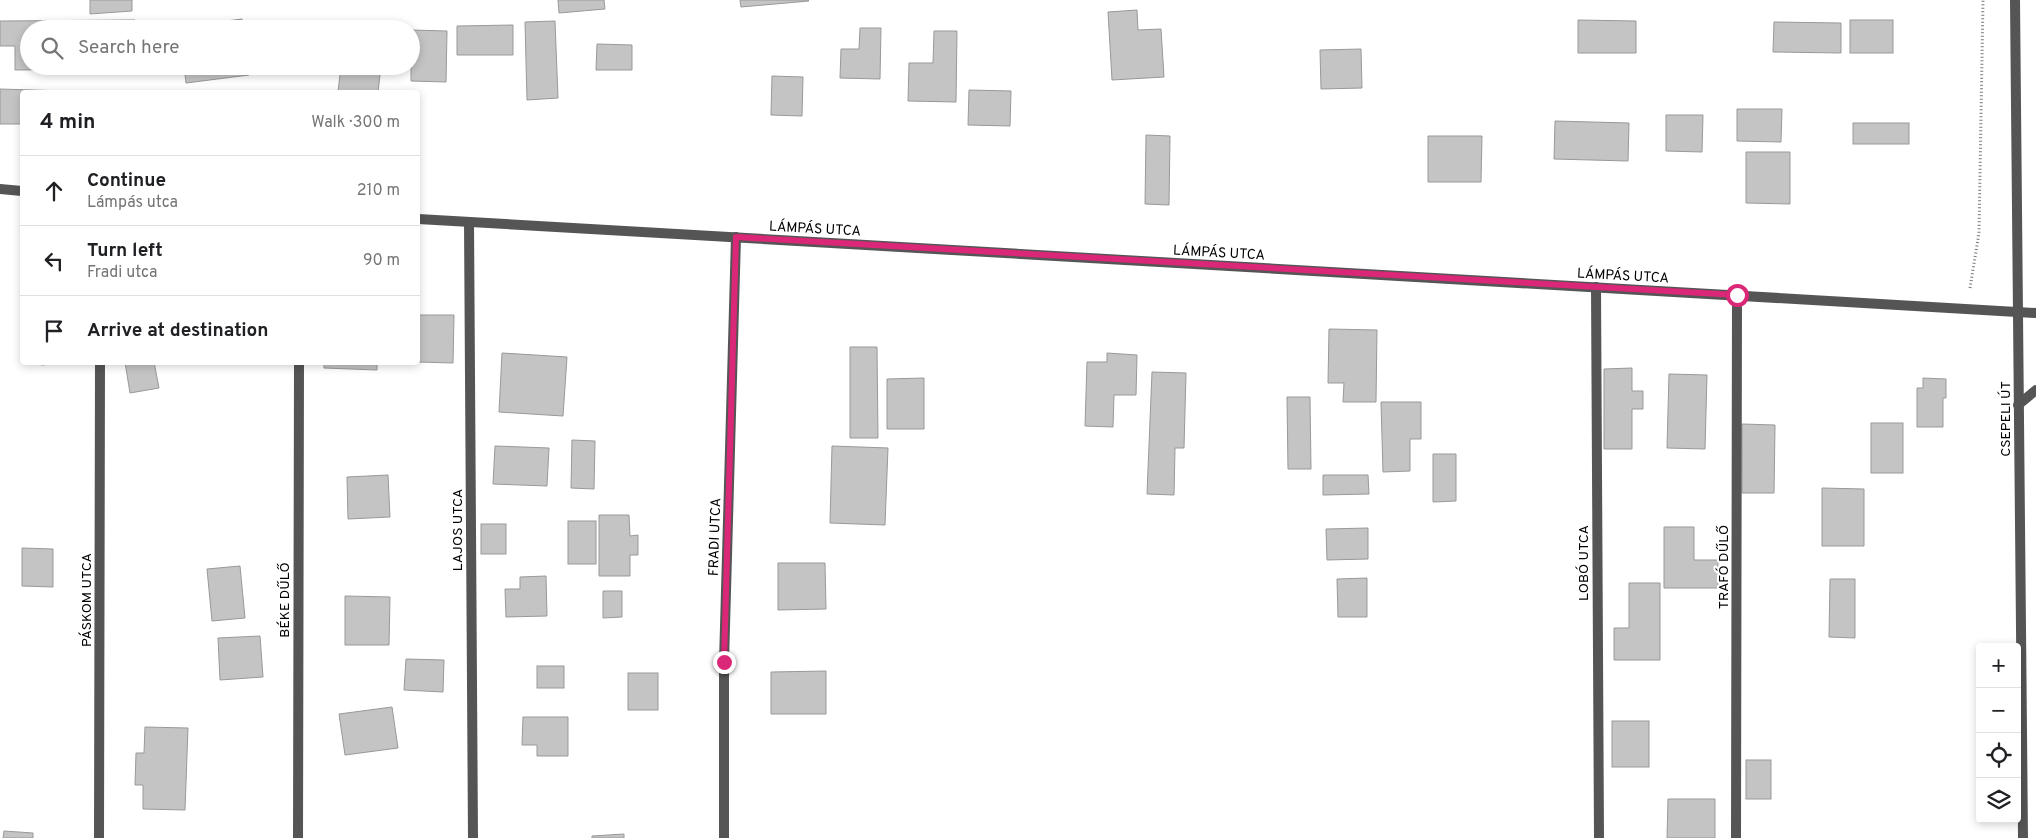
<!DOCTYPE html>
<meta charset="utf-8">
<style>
:root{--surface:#fff;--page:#f2f2f2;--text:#202124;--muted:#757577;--line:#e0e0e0}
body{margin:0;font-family:Overpass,sans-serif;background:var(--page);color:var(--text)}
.controls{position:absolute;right:15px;bottom:15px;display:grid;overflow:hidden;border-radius:5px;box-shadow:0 2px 8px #0003}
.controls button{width:45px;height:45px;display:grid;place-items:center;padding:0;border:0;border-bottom:1px solid var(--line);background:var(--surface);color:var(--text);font:25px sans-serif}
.stop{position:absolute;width:15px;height:15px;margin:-11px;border:4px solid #db2777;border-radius:50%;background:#fff}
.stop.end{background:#db2777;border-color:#fff;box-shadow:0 1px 5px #0008}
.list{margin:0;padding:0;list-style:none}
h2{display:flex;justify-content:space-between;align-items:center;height:65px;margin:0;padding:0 20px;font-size:21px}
h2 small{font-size:16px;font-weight:400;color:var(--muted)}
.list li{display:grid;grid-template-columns:32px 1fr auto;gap:15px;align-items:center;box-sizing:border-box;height:70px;padding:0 20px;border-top:1px solid var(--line)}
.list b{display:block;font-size:19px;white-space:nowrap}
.list p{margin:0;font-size:16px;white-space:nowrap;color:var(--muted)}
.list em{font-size:16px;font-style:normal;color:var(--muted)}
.icon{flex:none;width:28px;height:28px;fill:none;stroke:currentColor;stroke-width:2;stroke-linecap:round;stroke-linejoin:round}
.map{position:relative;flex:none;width:2036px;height:838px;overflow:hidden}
.search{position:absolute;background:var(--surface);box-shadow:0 2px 8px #0003;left:20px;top:20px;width:400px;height:55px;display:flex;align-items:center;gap:12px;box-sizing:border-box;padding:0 18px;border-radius:28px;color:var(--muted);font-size:19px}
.panel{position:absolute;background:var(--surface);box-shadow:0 2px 8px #0003;left:20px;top:90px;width:400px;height:275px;border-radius:5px}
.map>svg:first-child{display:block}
.building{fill:#c4c4c4;stroke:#999}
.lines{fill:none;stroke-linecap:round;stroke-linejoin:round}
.path{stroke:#777;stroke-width:3;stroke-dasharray:1 2.5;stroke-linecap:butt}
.street{stroke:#555;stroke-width:10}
.route{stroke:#db2777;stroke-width:6}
.labels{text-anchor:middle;stroke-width:4;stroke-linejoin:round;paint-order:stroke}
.street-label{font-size:14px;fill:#000;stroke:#fff}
</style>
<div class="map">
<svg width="2036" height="838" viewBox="0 0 2036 838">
<rect width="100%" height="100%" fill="#fff"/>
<!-- building -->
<g class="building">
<polygon points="90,0 132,0 132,11 90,14"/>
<polygon points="558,0 604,0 605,9 559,13"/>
<polygon points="740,0 808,0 809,1 741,7"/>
<polygon points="1137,10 1138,30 1161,29 1164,77 1112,80 1108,12"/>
<polygon points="242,19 244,29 179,29 179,27"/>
<polygon points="135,20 135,29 29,29 29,66 135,66 135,69 15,70 15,46 0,46 0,21"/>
<polygon points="1578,20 1636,21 1636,53 1578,53"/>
<rect x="1850" y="20" width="43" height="33"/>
<polygon points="555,21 558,98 527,100 525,22"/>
<polygon points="1774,22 1841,23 1841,53 1773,52"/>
<polygon points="513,25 513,55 457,55 457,26"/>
<polygon points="860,28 881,28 880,79 840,78 841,49 859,49"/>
<polygon points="411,30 447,31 446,82 411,81"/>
<polygon points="934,31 957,31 956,102 908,101 909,63 933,63"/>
<polygon points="597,44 632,45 632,70 596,70"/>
<polygon points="1361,49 1362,88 1321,89 1320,50"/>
<polygon points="184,66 248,66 249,75 186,83"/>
<polygon points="341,66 381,66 378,92 338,92"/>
<polygon points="772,76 803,77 802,116 771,115"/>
<polygon points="0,89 97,92 22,92 22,124 0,124"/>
<polygon points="969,90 1011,91 1010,126 968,125"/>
<polygon points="1737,109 1782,109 1781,142 1737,141"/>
<polygon points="1666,115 1703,115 1702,152 1666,151"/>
<polygon points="1555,121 1629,123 1628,161 1554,159"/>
<rect x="1853" y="123" width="56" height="21"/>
<polygon points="1146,135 1170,136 1169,205 1145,204"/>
<polygon points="1428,136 1482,136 1481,182 1428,182"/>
<polygon points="1746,152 1790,152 1790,204 1746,203"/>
<polygon points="418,315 454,315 453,363 418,362"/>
<polygon points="1329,329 1377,330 1376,402 1343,402 1344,383 1328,383"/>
<polygon points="850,347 877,347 878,438 850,438"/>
<polygon points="502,353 567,357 563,416 499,412"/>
<polygon points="1107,353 1137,355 1136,395 1114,395 1113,427 1085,426 1087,362 1107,362"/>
<polygon points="41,362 78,362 41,365"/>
<polygon points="125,362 154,362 159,388 130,393"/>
<polygon points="324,362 377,362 377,370 324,368"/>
<polygon points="1632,368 1632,391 1643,391 1643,409 1632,409 1632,449 1604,449 1604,369"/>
<polygon points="1152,372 1186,373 1184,448 1175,448 1174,495 1147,494"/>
<polygon points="1669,374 1707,375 1705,449 1667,448"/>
<polygon points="924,378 924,429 887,429 887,379"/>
<polygon points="1923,378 1946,379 1946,398 1943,398 1943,427 1917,427 1917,388 1923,388"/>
<polygon points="1287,397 1310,397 1311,469 1288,469"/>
<polygon points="1381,402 1421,402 1421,439 1410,439 1410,471 1383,472"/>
<rect x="1871" y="423" width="32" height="50"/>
<polygon points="1742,424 1775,425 1774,493 1742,493"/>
<polygon points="572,440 595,441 594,489 571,488"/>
<polygon points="495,446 549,448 547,486 493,484"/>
<polygon points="832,446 888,448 885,525 830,523"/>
<polygon points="1433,454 1456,454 1456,501 1433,502"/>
<polygon points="388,475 390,517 348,519 347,477"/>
<polygon points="1323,475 1368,475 1369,494 1323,495"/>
<polygon points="1822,488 1864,489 1864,546 1822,546"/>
<polygon points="599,515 629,515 630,536 638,535 638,555 630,555 630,576 599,576"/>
<rect x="568" y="521" width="28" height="43"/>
<rect x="481" y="524" width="25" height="30"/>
<polygon points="1664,527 1694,527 1694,560 1718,560 1718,588 1664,588"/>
<polygon points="1368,528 1368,559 1327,560 1326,529"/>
<polygon points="22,548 53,549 53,587 22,586"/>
<polygon points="778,563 825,563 826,609 778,610"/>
<polygon points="240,566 245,618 212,621 207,569"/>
<polygon points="546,576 547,616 506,617 505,589 520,589 520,577"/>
<polygon points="1367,578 1367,617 1338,617 1337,579"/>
<polygon points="1830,579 1855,579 1855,638 1829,637"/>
<polygon points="1629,583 1660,583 1660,660 1614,660 1614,628 1629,628"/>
<polygon points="603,591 622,591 622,617 603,618"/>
<polygon points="345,596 390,597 389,645 345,645"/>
<polygon points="260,636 263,677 220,680 218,638"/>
<polygon points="406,659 444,660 443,692 404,690"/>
<rect x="537" y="666" width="27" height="22"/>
<polygon points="826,671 826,714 771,714 771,672"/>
<rect x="628" y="673" width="30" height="37"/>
<polygon points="392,707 398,748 345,755 339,714"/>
<polygon points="523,717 568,717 568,756 537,756 537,745 522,745"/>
<rect x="1612" y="721" width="37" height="46"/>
<polygon points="145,727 188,728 185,810 143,809 143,785 135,785 136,753 144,753"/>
<rect x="1746" y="760" width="25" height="39"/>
<polygon points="1668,799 1715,799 1715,838 1667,838"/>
<polygon points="4,831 33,833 33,838 3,838"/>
<polygon points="624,834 624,838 592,838 592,836"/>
</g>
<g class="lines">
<!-- path -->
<polyline class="path" points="1970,288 1979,233 1983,0"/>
<!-- street -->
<g class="street">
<polyline points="2015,0 2023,838"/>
<polyline points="0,189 22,191"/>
<polyline points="418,219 2036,313"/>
<polyline points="469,222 473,838"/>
<polyline points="1596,287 1599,838"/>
<polyline points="2018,405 2036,390"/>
<polyline points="99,838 100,362"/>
<polyline points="298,838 299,362"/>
<polyline points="724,838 724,662 736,237"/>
<polyline points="1736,838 1737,295"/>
</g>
</g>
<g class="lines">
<!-- route -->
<polyline class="route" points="724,662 736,237 1737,295"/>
</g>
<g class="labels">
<!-- street labels -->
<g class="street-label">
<text transform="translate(815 228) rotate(3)" y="5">LÁMPÁS UTCA</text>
<text transform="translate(1219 252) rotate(3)" y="5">LÁMPÁS UTCA</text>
<text transform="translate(1623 275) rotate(3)" y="5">LÁMPÁS UTCA</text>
<text transform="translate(2005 419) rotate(-90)" y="5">CSEPELI ÚT</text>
<text transform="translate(457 530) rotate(-90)" y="5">LAJOS UTCA</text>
<text transform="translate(714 537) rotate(-88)" y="5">FRADI UTCA</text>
<text transform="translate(1583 563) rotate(-90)" y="5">LOBÓ UTCA</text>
<text transform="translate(1723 567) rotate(-90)" y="5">TRAFÓ DŰLŐ</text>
<text transform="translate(86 600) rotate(-90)" y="5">PÁSKOM UTCA</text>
<text transform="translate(284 600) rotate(-90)" y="5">BÉKE DŰLŐ</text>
</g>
</g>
</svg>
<div class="controls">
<button>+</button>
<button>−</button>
<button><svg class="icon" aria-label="locate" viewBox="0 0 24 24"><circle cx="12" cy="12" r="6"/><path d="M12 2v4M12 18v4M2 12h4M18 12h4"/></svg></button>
<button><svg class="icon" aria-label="layers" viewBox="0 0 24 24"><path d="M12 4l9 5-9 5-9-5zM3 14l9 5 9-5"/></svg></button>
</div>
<div class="stop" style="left:1737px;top:295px"></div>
<div class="stop end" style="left:724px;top:662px"></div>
<div class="search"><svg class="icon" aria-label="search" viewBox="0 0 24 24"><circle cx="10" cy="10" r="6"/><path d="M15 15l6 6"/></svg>Search here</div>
<section class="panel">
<h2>4 min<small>Walk · 300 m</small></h2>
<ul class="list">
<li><svg class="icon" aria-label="ahead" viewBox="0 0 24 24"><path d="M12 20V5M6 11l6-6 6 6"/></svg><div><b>Continue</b><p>Lámpás utca</p></div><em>210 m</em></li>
<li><svg class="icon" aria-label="left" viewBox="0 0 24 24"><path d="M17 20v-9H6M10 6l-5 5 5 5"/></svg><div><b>Turn left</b><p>Fradi utca</p></div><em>90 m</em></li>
<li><svg class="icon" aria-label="arrive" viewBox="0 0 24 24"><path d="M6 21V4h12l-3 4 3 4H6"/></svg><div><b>Arrive at destination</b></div></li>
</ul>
</section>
</div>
